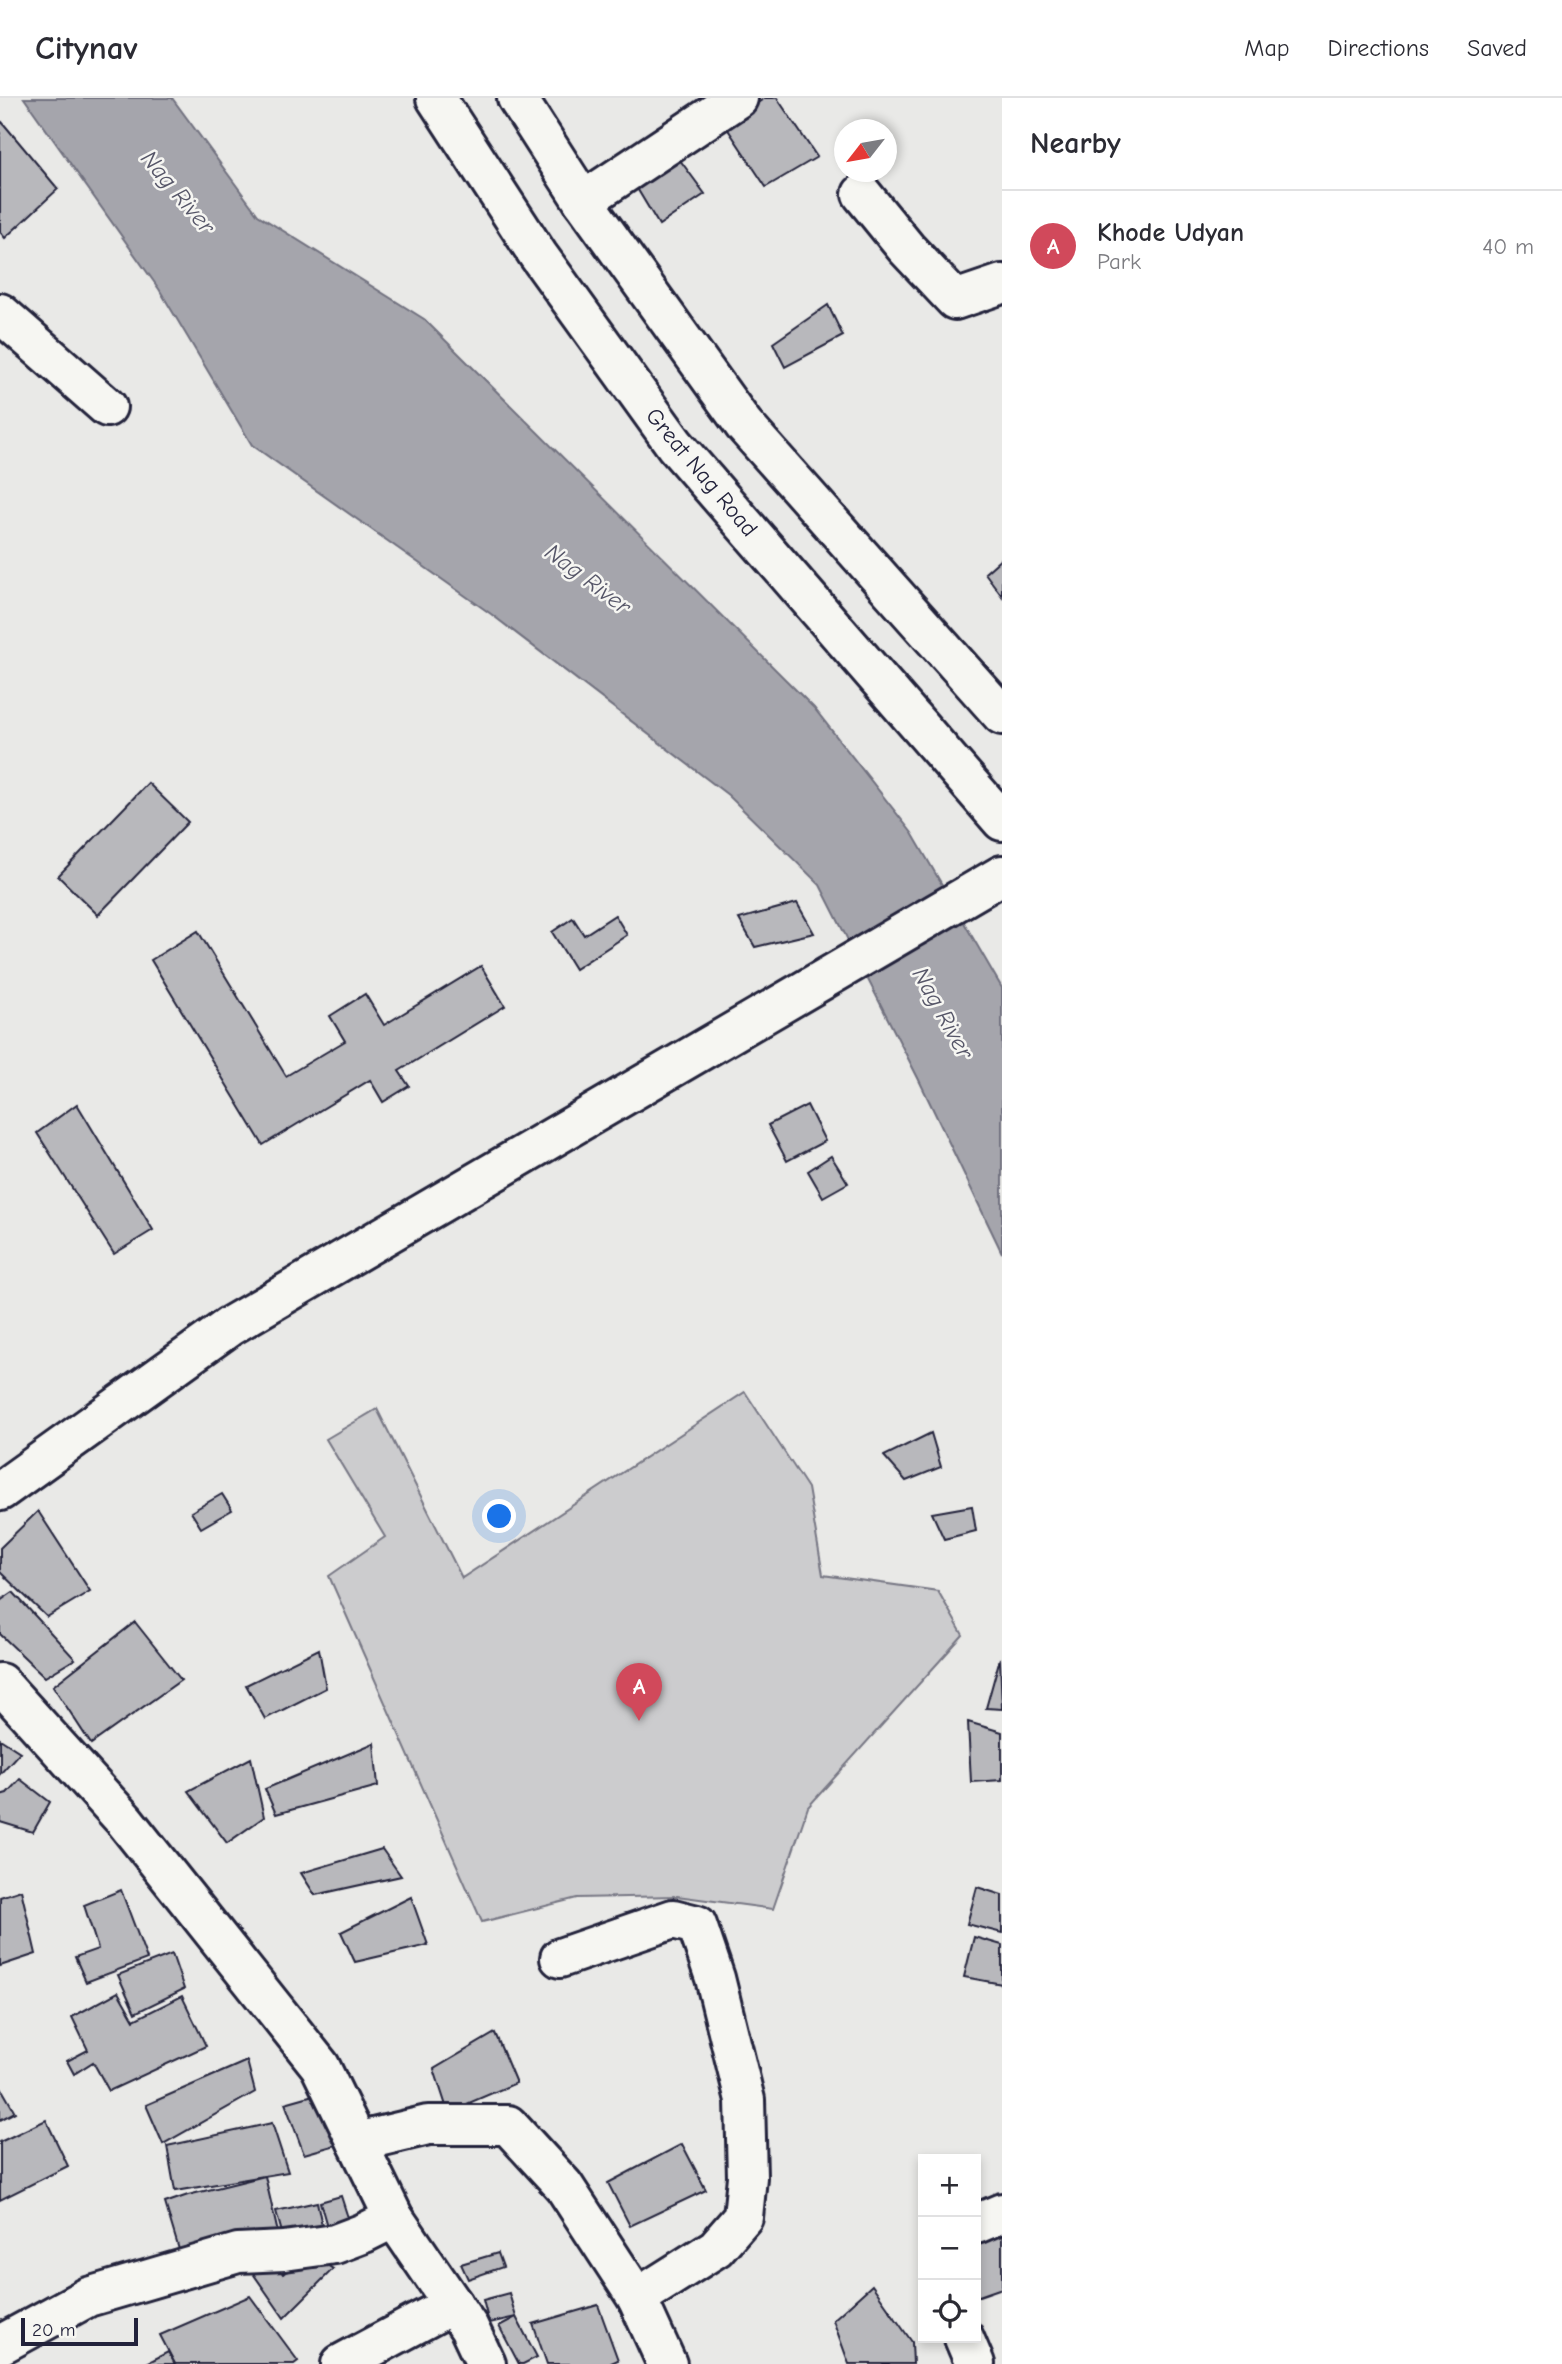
<!DOCTYPE html>
<meta charset="utf-8">
<style>
:root{--surface:#fff;--page:#f7f7f7;--text:#2b2b33;--muted:#7c7c81;--line:#e1e1e2;--accent:#d1495b}
body{margin:0;font-family:"Comic Neue",sans-serif;background:var(--page);color:var(--text)}
.controls{position:absolute;right:21px;bottom:21px;display:grid;overflow:hidden;border-radius:0px;box-shadow:0 4px 10px #0003}
.controls button{width:63px;height:63px;display:grid;place-items:center;padding:0;border:0;border-bottom:2px solid var(--line);background:var(--surface);color:var(--text);font:35px sans-serif}
.compass{position:absolute;left:834px;top:21px;width:63px;height:63px;border-radius:50%;background:var(--surface);box-shadow:0 4px 10px #0003;rotate:239deg}
.scale{position:absolute;left:21px;bottom:18px;width:117px;box-sizing:border-box;padding-left:7px;border:4px solid #22223b;border-top:0;font-size:19px;line-height:24px;white-space:nowrap;color:#22223b;-webkit-text-stroke:5px #f6f6f2;paint-order:stroke}
.you{position:absolute;left:500px;top:1419px;width:24px;height:24px;margin:-18px;border:5px solid #fff;border-radius:50%;background:#1a73e8;box-shadow:0 0 0 10px #1a73e833}
.badge{display:grid;place-items:center;width:46px;height:46px;border-radius:50%;background:var(--accent);color:#fff;font-size:23px;font-weight:700}
.pin{position:absolute;translate:-50% -58px;filter:drop-shadow(0 2px 4px #0008)}
.pin::after{content:'';position:absolute;top:37px;width:24px;height:21px;background:inherit;clip-path:polygon(0 0,100% 0,50% 100%)}
.list{margin:0;padding:0;list-style:none}
h2{display:flex;justify-content:space-between;align-items:center;height:91px;margin:0;padding:0 28px;font-size:30px}
h2 small{font-size:23px;font-weight:400;color:var(--muted)}
.list li{display:grid;grid-template-columns:46px 1fr auto;gap:21px;align-items:center;box-sizing:border-box;height:112px;padding:0 28px;border-top:2px solid var(--line)}
.list b{display:block;font-size:26px;white-space:nowrap}
.list p{margin:0;font-size:23px;white-space:nowrap;color:var(--muted)}
.list em{font-size:23px;font-style:normal;color:var(--muted)}
.icon{flex:none;width:38px;height:38px;fill:none;stroke:currentColor;stroke-width:2;stroke-linecap:round;stroke-linejoin:round}
.map{position:relative;flex:none;width:1002px;height:2266px;overflow:hidden}
header{display:flex;align-items:center;gap:42px;box-sizing:border-box;height:98px;padding:0 35px;background:var(--surface);border-bottom:2px solid var(--line)}
header strong{font-size:33px}
nav{display:flex;gap:38px;margin-inline-start:auto;font-size:24px}
main{display:flex}
aside{flex:1;background:var(--surface)}
.map>svg:first-child{display:block}
.green{fill:#ccccce;stroke:#777784;stroke-width:2}
.water{fill:#a5a5ac;stroke:#71717f;stroke-width:2}
.building{fill:#b8b8bc;stroke:#22223b;stroke-width:2}
.lines{fill:none;stroke-linecap:round;stroke-linejoin:round}
.minor-casing{stroke:#22223b;stroke-width:44}
.tertiary-casing{stroke:#22223b;stroke-width:44}
.secondary-casing{stroke:#22223b;stroke-width:44}
.minor{stroke:#f6f6f2;stroke-width:38}
.tertiary{stroke:#f6f6f2;stroke-width:38}
.secondary{stroke:#f6f6f2;stroke-width:38}
.labels{text-anchor:middle;stroke-width:5;stroke-linejoin:round;paint-order:stroke}
.street-label{font-size:23px;fill:#22223b;stroke:#f6f6f2}
.water-label{font-size:24px;font-style:italic;fill:#565668;stroke:#f6f6f2}
</style>
<header>
<strong>Citynav</strong>
<nav><a>Map</a><a>Directions</a><a>Saved</a></nav>
</header>
<main>
<div class="map">
<svg width="1002" height="2266" viewBox="0 0 1002 2266">
<rect width="100%" height="100%" fill="#e9e9e7"/>
<filter id="ink" filterUnits="userSpaceOnUse"><feTurbulence type="fractalNoise" baseFrequency=".0143" numOctaves="2"/><feDisplacementMap in="SourceGraphic" scale="14" xChannelSelector="R" yChannelSelector="G"/><feConvolveMatrix kernelMatrix="1 2 1 2 8 2 1 2 1" color-interpolation-filters="sRGB"/></filter>
<g filter="url(#ink)">
<!-- green -->
<polygon class="green" points="745,1294 808,1390 823,1477 938,1493 963,1537 808,1709 773,1811 677,1798 577,1800 482,1824 329,1478 385,1439 326,1341 377,1311 462,1480"/>
<!-- water -->
<polygon class="water" points="24,0 172,0 258,117 424,221 814,610 912,735 1002,890 1002,1155 918,980 820,787 728,697 491,516 252,347 159,191"/>
<!-- building -->
<g class="building">
<polygon points="765,0 777,0 817,59 766,89 725,27"/>
<polygon points="2,24 58,91 5,140 0,134 0,26"/>
<polygon points="677,58 705,96 659,127 635,87"/>
<polygon points="828,207 843,238 785,269 773,245"/>
<polygon points="1002,460 1002,498 985,475"/>
<polygon points="148,685 188,724 98,817 58,778"/>
<polygon points="797,805 814,835 755,849 739,821"/>
<polygon points="615,817 627,837 575,871 552,834 573,820 584,837"/>
<polygon points="198,833 286,978 345,943 330,918 365,896 384,927 481,868 505,908 399,973 409,988 383,1004 370,982 263,1047 151,862"/>
<polygon points="77,1006 153,1132 114,1156 37,1035"/>
<polygon points="807,1007 825,1043 787,1063 768,1027"/>
<polygon points="831,1058 848,1085 823,1099 808,1073"/>
<polygon points="931,1335 941,1369 906,1383 884,1358"/>
<polygon points="222,1396 232,1412 201,1430 191,1414"/>
<polygon points="972,1408 976,1433 944,1441 932,1415"/>
<polygon points="38,1413 90,1493 47,1519 0,1474 0,1450"/>
<polygon points="13,1494 75,1561 45,1579 0,1536 0,1503"/>
<polygon points="135,1524 181,1582 91,1646 53,1588"/>
<polygon points="319,1551 326,1590 265,1621 246,1587"/>
<polygon points="1000,1560 1002,1611 986,1610"/>
<polygon points="968,1624 1002,1634 1002,1682 971,1684"/>
<polygon points="0,1641 20,1654 0,1676"/>
<polygon points="374,1645 378,1688 276,1716 265,1691"/>
<polygon points="251,1660 264,1719 227,1745 188,1693"/>
<polygon points="20,1681 50,1704 33,1734 0,1724 0,1697 7,1695"/>
<polygon points="382,1751 401,1778 315,1797 301,1775"/>
<polygon points="977,1789 1002,1797 1002,1835 967,1826"/>
<polygon points="21,1792 36,1856 0,1868 0,1799"/>
<polygon points="121,1792 147,1861 86,1884 75,1859 98,1851 84,1807"/>
<polygon points="411,1799 428,1847 355,1864 341,1834"/>
<polygon points="974,1839 1002,1847 1002,1886 964,1879"/>
<polygon points="172,1856 184,1891 135,1915 118,1877"/>
<polygon points="118,1894 134,1922 182,1898 206,1948 109,1993 93,1964 74,1976 67,1963 88,1952 72,1919"/>
<polygon points="495,1935 516,1985 448,2014 434,1971"/>
<polygon points="247,1963 255,1994 163,2046 146,2007"/>
<polygon points="0,1988 15,2014 0,2022"/>
<polygon points="324,1994 343,2045 304,2056 285,2005"/>
<polygon points="46,2022 68,2068 0,2102 0,2044"/>
<polygon points="272,2025 288,2074 175,2093 167,2048"/>
<polygon points="682,2046 706,2092 630,2128 608,2085"/>
<polygon points="265,2078 280,2144 180,2155 165,2105 188,2097"/>
<polygon points="341,2098 350,2126 328,2132 320,2104"/>
<polygon points="317,2104 323,2132 284,2142 276,2113"/>
<polygon points="1002,2127 1002,2190 976,2199 976,2139"/>
<polygon points="267,2154 283,2176 308,2155 333,2171 284,2220 250,2171"/>
<polygon points="498,2155 503,2169 468,2181 461,2166"/>
<polygon points="872,2187 912,2244 913,2266 849,2266 833,2222"/>
<polygon points="509,2195 516,2219 489,2225 483,2202"/>
<polygon points="250,2198 298,2263 294,2266 175,2266 160,2237"/>
<polygon points="598,2207 618,2262 609,2266 547,2266 533,2226"/>
<polygon points="516,2219 537,2259 523,2266 519,2266 499,2228"/>
<polygon points="168,2254 175,2266 145,2266"/>
</g>
<g class="lines">
<defs>
<g id="minor">
<polyline points="862,96 906,150 955,202 1002,186"/>
<polyline points="583,103 738,0"/>
<polyline points="0,215 107,309"/>
<polyline points="560,1860 673,1821 697,1827 715,1880 745,2002 747,2079 743,2119 716,2150 637,2200"/>
<polyline points="357,2044 428,2027 508,2027 564,2088 637,2200 667,2266"/>
<polyline points="976,2126 1002,2115"/>
<polyline points="964,2240 975,2266"/>
<polyline points="0,2247 88,2199 238,2155 284,2153 335,2146 364,2135 394,2120"/>
<polyline points="341,2266 453,2206"/>
</g>
<polyline id="tertiary" points="0,1585 125,1723 320,1968 394,2120 469,2230 486,2266"/>
<g id="secondary">
<polyline points="436,0 538,157 675,347 1002,723"/>
<polyline points="517,0 583,103 744,327 1002,617"/>
<polyline points="0,1393 230,1228 1002,777"/>
</g>
</defs>
<!-- minor casing -->
<use href="#minor" class="minor-casing"/>
<!-- tertiary casing -->
<use href="#tertiary" class="tertiary-casing"/>
<!-- secondary casing -->
<use href="#secondary" class="secondary-casing"/>
<!-- minor -->
<use href="#minor" class="minor"/>
<!-- tertiary -->
<use href="#tertiary" class="tertiary"/>
<!-- secondary -->
<use href="#secondary" class="secondary"/>
</g>
</g>
<g class="labels">
<!-- street labels -->
<g class="street-label">
<text transform="translate(702 374) rotate(50)" y="8">Great Nag Road</text>
</g>
<!-- water labels -->
<g class="water-label">
<text transform="translate(178 94) rotate(50)" y="8">Nag River</text>
<text transform="translate(588 481) rotate(37)" y="8">Nag River</text>
<text transform="translate(943 915) rotate(61)" y="8">Nag River</text>
</g>
</g>
</svg>
<div class="controls">
<button>+</button>
<button>−</button>
<button><svg class="icon" aria-label="locate" viewBox="0 0 24 24"><circle cx="12" cy="12" r="6"/><path d="M12 2v4M12 18v4M2 12h4M18 12h4"/></svg></button>
</div>
<svg class="compass" viewBox="-18 -18 36 36"><path d="M0-13l5 13h-10z" fill="#e53935"/><path d="M0 13l5-13h-10z" fill="#7c7c81"/></svg>
<div class="scale">20 m</div>
<div class="you"></div>
<div class="pin badge" style="left:639px;top:1623px">A</div>
</div>
<aside>
<h2>Nearby<small></small></h2>
<ul class="list">
<li><span class="badge">A</span><div><b>Khode Udyan</b><p>Park</p></div><em>40 m</em></li>
</ul>
</aside>
</main>
